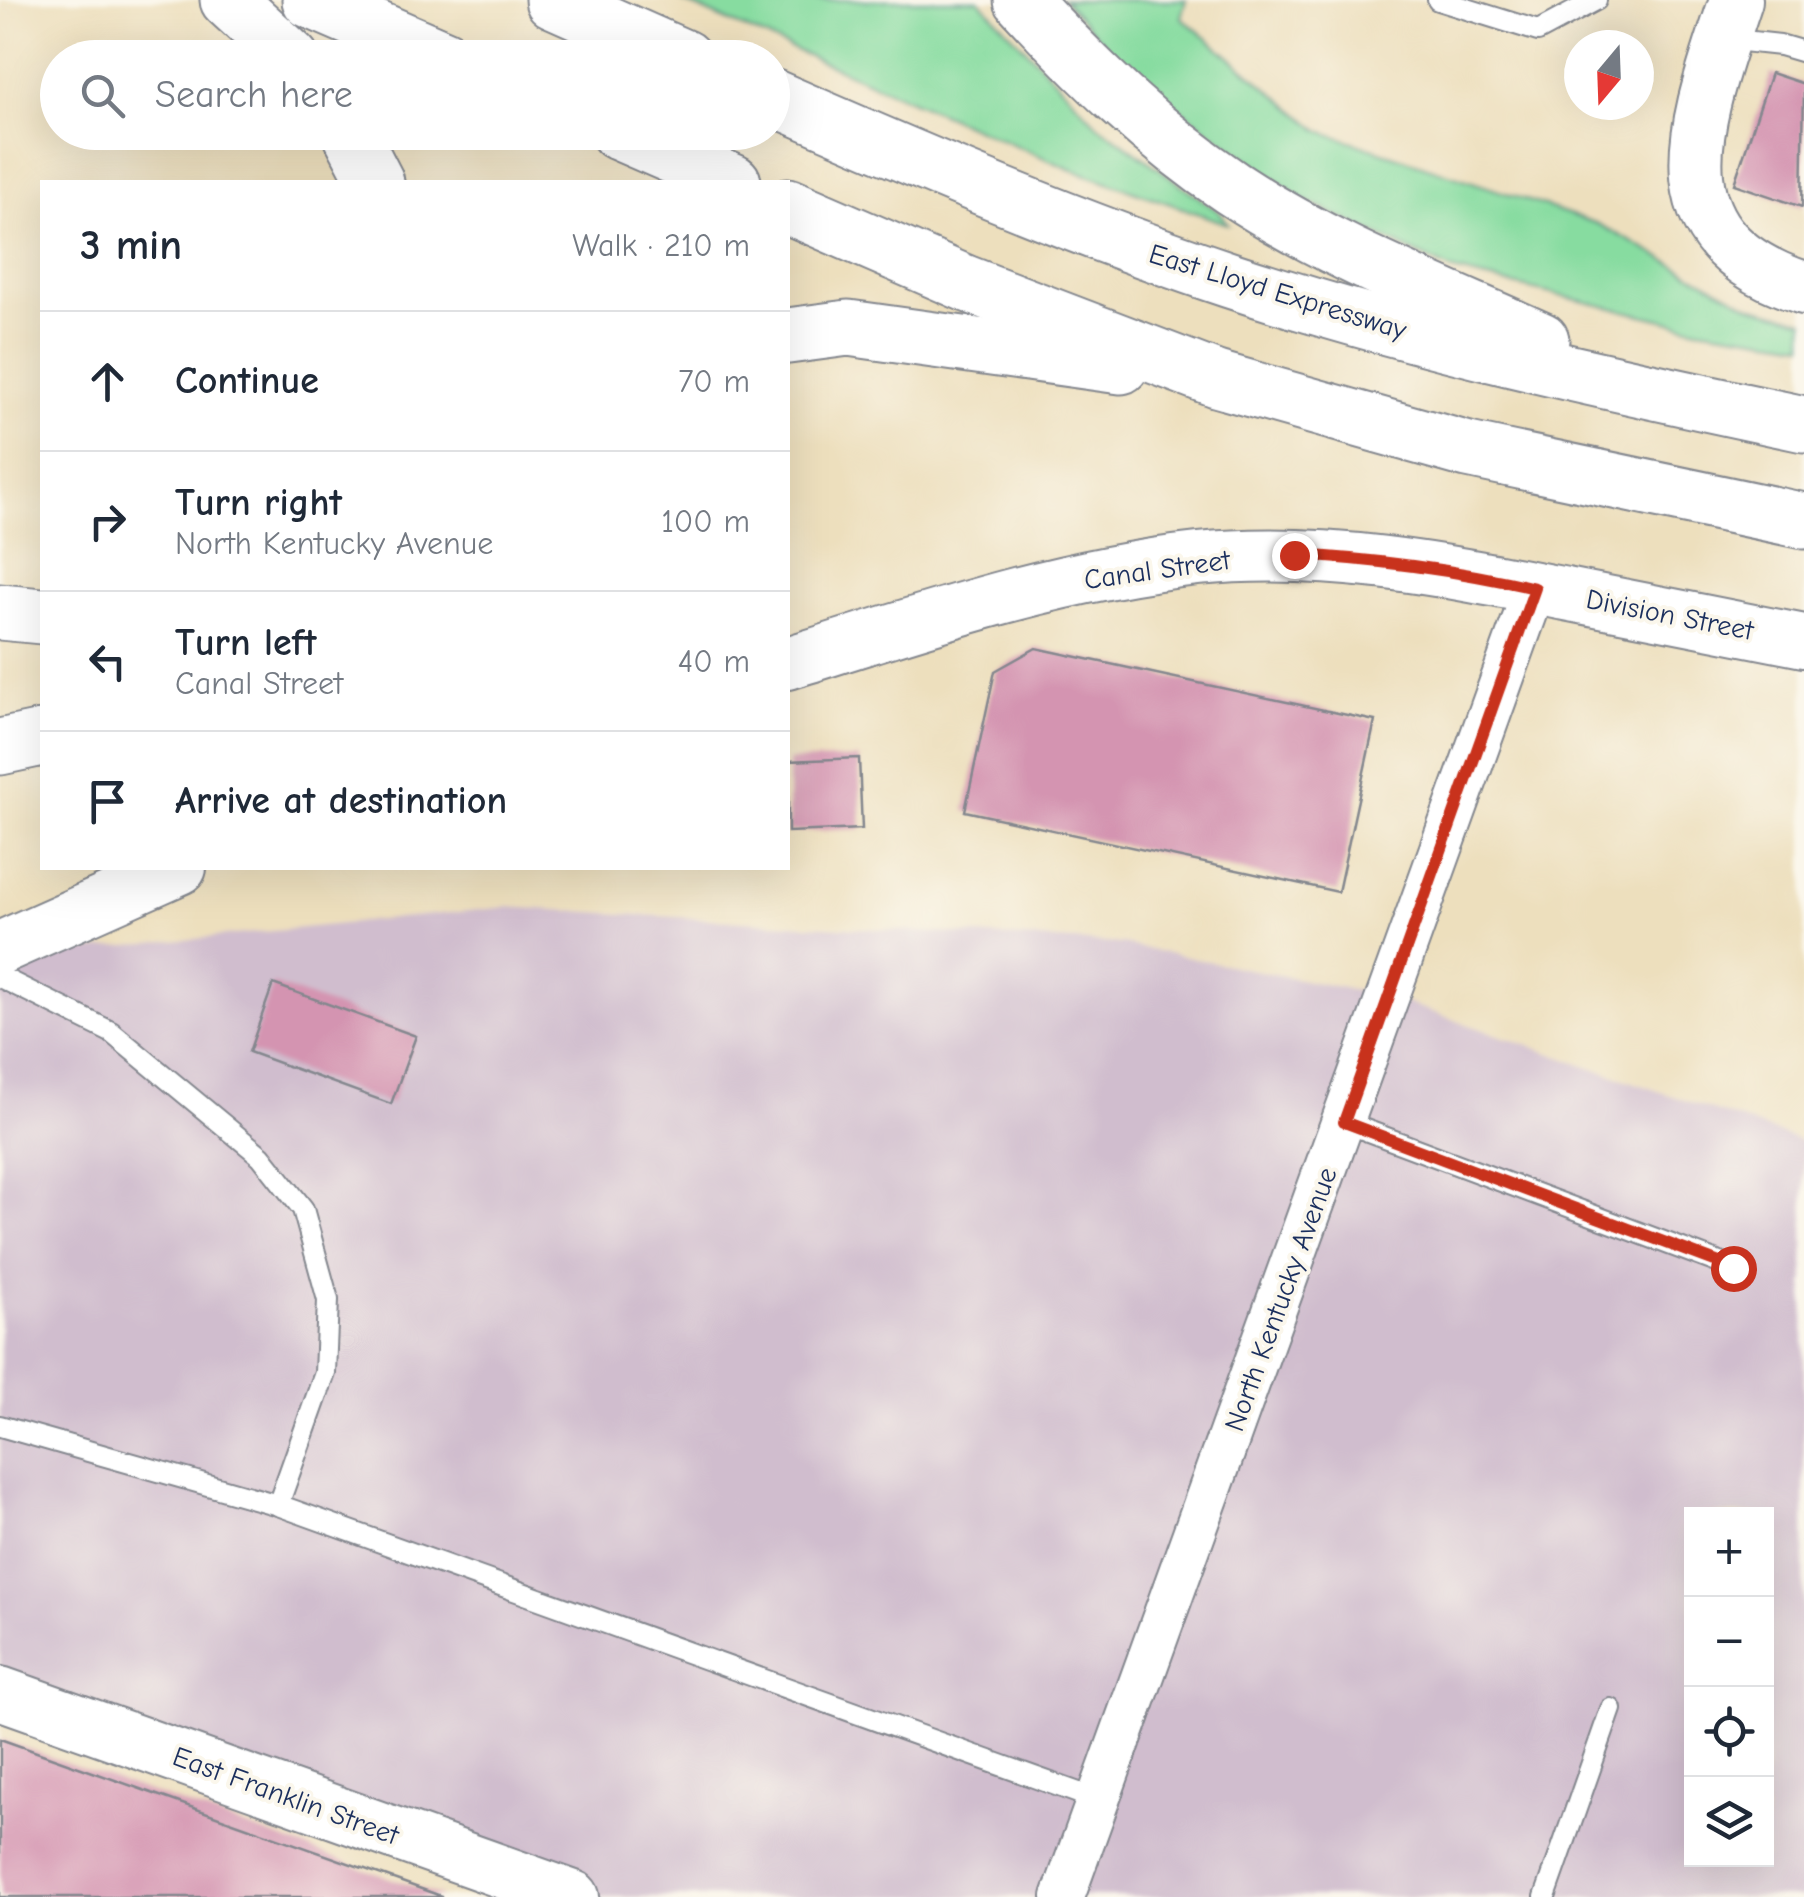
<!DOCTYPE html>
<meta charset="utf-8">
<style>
:root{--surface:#fff;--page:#f2f2f3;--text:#1f2937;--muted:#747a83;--line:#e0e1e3}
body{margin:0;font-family:"Comic Neue",sans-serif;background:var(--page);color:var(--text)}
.controls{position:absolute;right:30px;bottom:30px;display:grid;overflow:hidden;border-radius:0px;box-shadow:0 10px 40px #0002}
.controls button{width:90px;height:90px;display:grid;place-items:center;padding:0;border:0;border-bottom:2px solid var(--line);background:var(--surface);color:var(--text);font:50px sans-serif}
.compass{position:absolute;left:1564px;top:30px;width:90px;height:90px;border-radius:50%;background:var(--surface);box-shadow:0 10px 40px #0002;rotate:199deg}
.stop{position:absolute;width:30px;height:30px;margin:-22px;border:8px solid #c8321e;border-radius:50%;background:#fff}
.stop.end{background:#c8321e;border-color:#fff;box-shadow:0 2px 10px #0008}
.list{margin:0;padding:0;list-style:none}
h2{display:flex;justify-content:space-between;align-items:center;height:130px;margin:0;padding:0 40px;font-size:42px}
h2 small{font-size:32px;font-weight:400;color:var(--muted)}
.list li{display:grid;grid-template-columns:65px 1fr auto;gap:30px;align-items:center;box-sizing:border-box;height:140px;padding:0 40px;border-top:2px solid var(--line)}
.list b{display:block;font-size:38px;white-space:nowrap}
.list p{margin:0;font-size:32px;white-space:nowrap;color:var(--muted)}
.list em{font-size:32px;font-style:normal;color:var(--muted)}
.icon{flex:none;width:55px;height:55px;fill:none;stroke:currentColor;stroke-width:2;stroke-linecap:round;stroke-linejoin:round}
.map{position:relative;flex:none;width:1804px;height:1897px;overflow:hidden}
.search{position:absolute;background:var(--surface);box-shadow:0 10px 40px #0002;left:40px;top:40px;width:750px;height:110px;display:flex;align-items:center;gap:25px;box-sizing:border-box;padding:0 35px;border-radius:55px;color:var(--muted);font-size:38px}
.panel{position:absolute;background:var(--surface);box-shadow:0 10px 40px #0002;left:40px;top:180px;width:750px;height:690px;border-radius:0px}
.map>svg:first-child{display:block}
.industrial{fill:#d0bdce;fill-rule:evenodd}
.green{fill:#87dca0;stroke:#51867f;stroke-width:2.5}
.building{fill:#d494b1}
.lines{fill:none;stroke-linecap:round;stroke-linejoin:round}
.service-casing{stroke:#84878e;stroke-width:24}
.minor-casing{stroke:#84878e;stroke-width:46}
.tertiary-casing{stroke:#84878e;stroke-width:56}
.motorway-casing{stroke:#84878e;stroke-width:59}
.service{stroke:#fff;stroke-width:20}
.minor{stroke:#fff;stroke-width:42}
.tertiary{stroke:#fff;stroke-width:52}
.motorway{stroke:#fff;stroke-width:55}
.route{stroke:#c8321e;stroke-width:12}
.labels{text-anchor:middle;stroke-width:8;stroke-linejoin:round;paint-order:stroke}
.street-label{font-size:28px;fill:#1b2f5e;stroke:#fbf7ec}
</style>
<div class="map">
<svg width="1804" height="1897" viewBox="0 0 1804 1897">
<rect width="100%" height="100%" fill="#fbf7ec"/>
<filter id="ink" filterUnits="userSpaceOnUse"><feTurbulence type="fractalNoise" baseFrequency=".01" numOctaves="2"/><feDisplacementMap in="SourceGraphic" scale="20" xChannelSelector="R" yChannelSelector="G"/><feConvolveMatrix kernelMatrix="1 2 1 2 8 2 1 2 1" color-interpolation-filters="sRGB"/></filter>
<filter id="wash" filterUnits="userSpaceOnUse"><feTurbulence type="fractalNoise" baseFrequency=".0048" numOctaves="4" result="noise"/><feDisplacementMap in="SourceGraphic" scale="40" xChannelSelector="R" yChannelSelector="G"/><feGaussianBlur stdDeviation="2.25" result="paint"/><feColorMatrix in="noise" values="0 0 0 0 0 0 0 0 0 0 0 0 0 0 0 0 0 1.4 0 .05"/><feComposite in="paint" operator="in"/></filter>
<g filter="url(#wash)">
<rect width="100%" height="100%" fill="#eddfbd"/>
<!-- industrial -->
<path class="industrial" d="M 507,907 L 1122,944 L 1389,997 L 1804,1142 L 1804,1897 L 571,1897 L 0,1694 L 0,959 ZM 1692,1514 L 1766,1514 L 1766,1860 L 1692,1860 Z"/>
<!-- green -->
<g class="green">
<polygon points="679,0 979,0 1098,125 1222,214 1228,224 1070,169"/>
<polygon points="1063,0 1186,0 1181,17 1320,131 1598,224 1753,307 1804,320 1804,344 1698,328 1453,271 1300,198 1134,75"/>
</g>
<g id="blocks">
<!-- building -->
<g class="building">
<polygon points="1771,73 1804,84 1802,207 1734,184"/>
<polygon points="1036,648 1375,721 1338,892 965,811 995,671"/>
<polygon points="859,758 862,829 788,832 788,761"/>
<polygon points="273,984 416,1036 391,1104 249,1052"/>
<polygon points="0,1739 441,1896 441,1897 0,1897"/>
</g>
</g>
</g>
<g filter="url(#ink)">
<use href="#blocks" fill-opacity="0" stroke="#84878e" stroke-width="2.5"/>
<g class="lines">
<defs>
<g id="service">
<polyline points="1438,0 1538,31 1596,0"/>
<polyline points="1725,39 1780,45 1804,52"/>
<polyline points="0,977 111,1032 261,1156 303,1209 328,1300 325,1373 278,1505 1098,1800"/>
<polyline points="1344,1122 1733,1268"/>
<polyline points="0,1426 278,1505"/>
<polyline points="1545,1897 1611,1709"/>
</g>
<polyline id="minor" points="1063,1897 1535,588"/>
<g id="tertiary">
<path d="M 1736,0 C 1697,119 1647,237 1804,288"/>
<path d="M 788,663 C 921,621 1058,574 1198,559 C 1323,546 1444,570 1566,594 C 1645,610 1725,625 1804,641"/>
<polyline points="0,948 180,868"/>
<polyline points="0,1693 573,1897"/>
</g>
<g id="motorway">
<polyline points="228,0 291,58"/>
<polyline points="310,0 444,58"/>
<polyline points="553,0 684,58"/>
<path d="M 1022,0 C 1086,70 1153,135 1232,188 C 1327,251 1437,293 1541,340"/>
<path d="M 772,97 C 923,163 1074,228 1230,280 C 1418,342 1611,383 1804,424"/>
<polyline points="350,132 376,182"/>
<polyline points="618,132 733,182"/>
<polyline points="788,206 965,283 1216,379 1468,450 1804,521"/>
<polyline points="788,336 848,328 1121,366"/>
<polyline points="0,612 42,616"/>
<polyline points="0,747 42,738"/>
</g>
</defs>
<!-- service casing -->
<use href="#service" class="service-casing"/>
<!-- minor casing -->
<use href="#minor" class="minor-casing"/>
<!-- tertiary casing -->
<use href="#tertiary" class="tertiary-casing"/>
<!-- motorway casing -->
<use href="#motorway" class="motorway-casing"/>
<!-- service -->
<use href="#service" class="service"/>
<!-- minor -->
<use href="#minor" class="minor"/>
<!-- tertiary -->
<use href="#tertiary" class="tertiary"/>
<!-- motorway -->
<use href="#motorway" class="motorway"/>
</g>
</g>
<g class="lines" filter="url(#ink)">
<!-- route -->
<path class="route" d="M 1294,555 C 1376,559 1455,570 1535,588 L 1344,1122 L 1733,1268"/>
</g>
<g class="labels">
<!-- street labels -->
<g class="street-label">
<text transform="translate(1278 291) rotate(17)" y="10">East Lloyd Expressway</text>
<text transform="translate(1157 569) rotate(-8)" y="10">Canal Street</text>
<text transform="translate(1670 614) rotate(11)" y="10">Division Street</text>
<text transform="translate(1280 1299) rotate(-70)" y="10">North Kentucky Avenue</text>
<text transform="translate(286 1795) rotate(20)" y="10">East Franklin Street</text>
</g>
</g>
</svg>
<div class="controls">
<button>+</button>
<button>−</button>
<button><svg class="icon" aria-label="locate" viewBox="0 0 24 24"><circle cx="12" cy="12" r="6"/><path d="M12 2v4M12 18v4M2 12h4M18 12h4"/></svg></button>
<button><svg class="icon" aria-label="layers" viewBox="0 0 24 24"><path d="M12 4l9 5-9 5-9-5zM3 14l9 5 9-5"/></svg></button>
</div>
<svg class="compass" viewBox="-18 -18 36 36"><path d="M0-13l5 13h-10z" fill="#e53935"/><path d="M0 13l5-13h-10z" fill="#747a83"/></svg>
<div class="stop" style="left:1733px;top:1268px"></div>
<div class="stop end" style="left:1294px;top:555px"></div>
<div class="search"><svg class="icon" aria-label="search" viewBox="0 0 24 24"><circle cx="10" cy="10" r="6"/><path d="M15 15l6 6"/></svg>Search here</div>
<section class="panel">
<h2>3 min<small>Walk · 210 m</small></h2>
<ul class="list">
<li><svg class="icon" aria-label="ahead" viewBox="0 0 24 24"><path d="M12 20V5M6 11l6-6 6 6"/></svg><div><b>Continue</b></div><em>70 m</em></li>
<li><svg class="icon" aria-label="right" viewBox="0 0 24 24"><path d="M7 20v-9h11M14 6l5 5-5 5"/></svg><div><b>Turn right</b><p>North Kentucky Avenue</p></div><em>100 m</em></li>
<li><svg class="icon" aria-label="left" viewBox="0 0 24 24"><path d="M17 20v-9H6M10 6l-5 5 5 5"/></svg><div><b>Turn left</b><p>Canal Street</p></div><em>40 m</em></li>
<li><svg class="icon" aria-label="arrive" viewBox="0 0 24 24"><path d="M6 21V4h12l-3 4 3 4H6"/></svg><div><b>Arrive at destination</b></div></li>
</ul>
</section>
</div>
